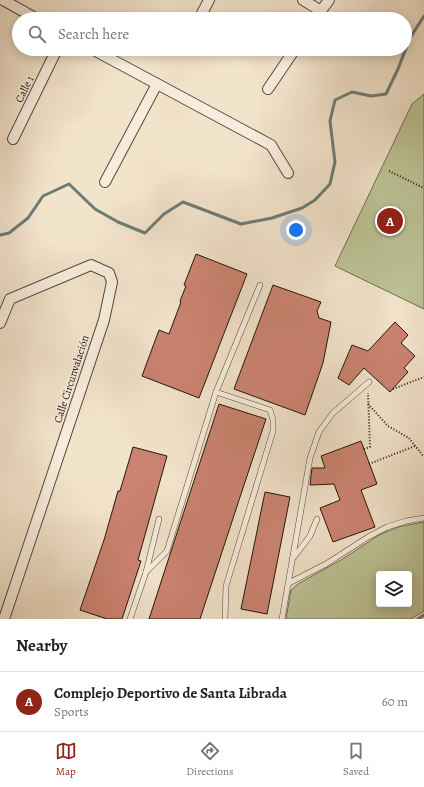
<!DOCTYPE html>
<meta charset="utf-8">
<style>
:root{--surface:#fff;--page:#f6f6f6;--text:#222;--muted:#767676;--line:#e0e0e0;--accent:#8f2418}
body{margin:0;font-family:Alegreya,serif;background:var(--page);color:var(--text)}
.controls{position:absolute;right:12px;bottom:12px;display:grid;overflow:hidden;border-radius:4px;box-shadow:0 2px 10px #0003}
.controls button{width:36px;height:36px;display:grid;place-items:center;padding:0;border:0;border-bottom:1px solid var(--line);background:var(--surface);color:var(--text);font:20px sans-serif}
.you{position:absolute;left:296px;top:230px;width:14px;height:14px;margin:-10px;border:3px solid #fff;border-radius:50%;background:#1a73e8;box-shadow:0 0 0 6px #1a73e833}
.badge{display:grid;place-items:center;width:26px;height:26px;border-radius:50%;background:var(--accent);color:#fff;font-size:13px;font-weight:700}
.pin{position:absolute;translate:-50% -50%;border:2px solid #fff;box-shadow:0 1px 4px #0006}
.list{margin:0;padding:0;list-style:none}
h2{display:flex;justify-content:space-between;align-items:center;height:52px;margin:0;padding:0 16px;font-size:17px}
h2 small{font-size:13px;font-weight:400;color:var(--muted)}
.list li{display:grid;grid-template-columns:26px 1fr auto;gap:12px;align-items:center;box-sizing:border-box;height:60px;padding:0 16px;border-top:1px solid var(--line)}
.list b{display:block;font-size:15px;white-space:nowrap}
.list p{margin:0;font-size:13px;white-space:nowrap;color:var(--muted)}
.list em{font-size:13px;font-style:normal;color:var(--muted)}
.icon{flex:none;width:22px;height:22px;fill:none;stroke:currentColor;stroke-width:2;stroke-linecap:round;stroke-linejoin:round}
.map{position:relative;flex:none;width:424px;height:619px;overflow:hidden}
.search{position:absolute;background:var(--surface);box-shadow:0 2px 10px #0003;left:12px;right:12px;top:12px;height:44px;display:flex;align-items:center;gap:10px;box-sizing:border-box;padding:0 14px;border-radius:22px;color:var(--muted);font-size:15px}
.sheet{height:112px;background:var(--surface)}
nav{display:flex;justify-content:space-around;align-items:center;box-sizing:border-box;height:56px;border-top:1px solid var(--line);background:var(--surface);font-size:11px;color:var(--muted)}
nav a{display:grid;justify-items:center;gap:2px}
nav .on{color:var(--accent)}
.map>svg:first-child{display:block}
.green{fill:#bcc396;stroke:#706d52;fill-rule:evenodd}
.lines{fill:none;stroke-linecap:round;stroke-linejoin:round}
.stream{stroke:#6c7b77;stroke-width:3}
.building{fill:#cb8371;stroke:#23170d}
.lane-casing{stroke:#574a3c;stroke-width:6}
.street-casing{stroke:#574a3c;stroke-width:12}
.path{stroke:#23170d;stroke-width:2;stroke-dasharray:1 2;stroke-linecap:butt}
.lane{stroke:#f7eddd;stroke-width:5}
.street{stroke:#f7eddd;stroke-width:10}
.labels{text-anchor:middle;stroke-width:3;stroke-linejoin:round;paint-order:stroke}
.street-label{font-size:11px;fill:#23170d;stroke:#f7eddd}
</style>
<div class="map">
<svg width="424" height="619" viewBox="0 0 424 619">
<rect width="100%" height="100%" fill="#f2e3cb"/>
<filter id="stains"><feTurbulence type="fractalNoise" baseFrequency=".005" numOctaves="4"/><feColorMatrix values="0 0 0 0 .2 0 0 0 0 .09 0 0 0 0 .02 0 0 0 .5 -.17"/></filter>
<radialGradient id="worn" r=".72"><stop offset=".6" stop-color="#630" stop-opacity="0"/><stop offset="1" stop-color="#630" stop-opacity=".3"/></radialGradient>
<!-- green -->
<g class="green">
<polygon points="424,94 424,309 335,266 412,104"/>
<path d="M 424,522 L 424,611 L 411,619 L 286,619 L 291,590 L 298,584 L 341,560 L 379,535 L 398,527 ZM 379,574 L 409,574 L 409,604 L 379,604 Z"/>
</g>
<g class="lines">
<!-- stream -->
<g class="stream">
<polyline points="0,235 9,233 28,218 43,196 69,184 95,209 118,222 145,233 164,214 183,202 241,224 272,218 302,208 315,200 330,184 335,162 330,121 335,100 352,92 371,96 386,94 398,69 410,38 424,16"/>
<polyline points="418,619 424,615"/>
</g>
</g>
<!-- building -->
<g class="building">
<polygon points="196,254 247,274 199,398 142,376 159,330 169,334 181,302 180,301 186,286 184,285"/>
<polygon points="273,285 321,302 317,311 319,318 331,322 323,363 305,415 234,389"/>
<polygon points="395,322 408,335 401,343 415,356 404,368 408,372 390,392 364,368 349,385 338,378 352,345 368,351"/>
<polygon points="219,404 266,419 244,485 200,619 149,619"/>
<polygon points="361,441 377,484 361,490 375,527 333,542 320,508 340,500 334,484 310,485 312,468 325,468 321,456"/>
<polygon points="133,447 167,456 138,560 141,561 122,619 107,619 80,610 104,540 118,491 120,491"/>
<polygon points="265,492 290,497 267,614 241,609"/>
</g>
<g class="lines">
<defs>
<g id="lane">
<polyline points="216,392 270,410 273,420 273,431 226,586 225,619"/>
<polyline points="294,557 310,536 317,519"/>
<polyline points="146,572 159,519"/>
<polyline points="289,583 326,564 368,537 387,527 406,521 424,518"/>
<polyline points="130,619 146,572 167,551 216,392 260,285"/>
<polyline points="282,619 310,458 319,432 333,413 369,382"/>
</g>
<g id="street">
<polyline points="3,0 37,19"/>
<polyline points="303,0 321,11"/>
<polyline points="199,19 209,0"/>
<polyline points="315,19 329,0"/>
<polyline points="92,49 271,145 288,173"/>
<polyline points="268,89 295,49"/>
<polyline points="13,139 57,49"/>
<polyline points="105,182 157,84"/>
<polyline points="0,323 10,299 91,265 109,273 112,282 104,320 4,619"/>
</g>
</defs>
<!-- lane casing -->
<use href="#lane" class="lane-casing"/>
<!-- street casing -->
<use href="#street" class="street-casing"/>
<!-- path -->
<g class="path">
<polyline points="389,171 424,188"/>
<polyline points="393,389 424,377"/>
<polyline points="368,404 388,426 409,438 424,457"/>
<polyline points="364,449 370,447 368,393"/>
<polyline points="369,464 415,446"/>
</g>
<!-- lane -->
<use href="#lane" class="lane"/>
<!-- street -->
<use href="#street" class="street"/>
</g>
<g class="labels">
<!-- street labels -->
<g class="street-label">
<text transform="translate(24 89) rotate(-64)" y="4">Calle 1</text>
<text transform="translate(71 379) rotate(-72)" y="4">Calle Circunvalación</text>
</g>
</g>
<rect width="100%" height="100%" filter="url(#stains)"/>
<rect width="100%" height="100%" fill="url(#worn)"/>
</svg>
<div class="controls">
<button><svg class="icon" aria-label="layers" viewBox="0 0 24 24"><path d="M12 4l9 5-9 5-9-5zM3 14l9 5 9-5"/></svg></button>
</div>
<div class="you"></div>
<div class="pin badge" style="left:390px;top:221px">A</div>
<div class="search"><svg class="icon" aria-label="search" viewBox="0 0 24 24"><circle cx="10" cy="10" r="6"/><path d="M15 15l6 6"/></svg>Search here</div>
</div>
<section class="sheet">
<h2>Nearby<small></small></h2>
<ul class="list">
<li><span class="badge">A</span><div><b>Complejo Deportivo de Santa Librada</b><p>Sports</p></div><em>60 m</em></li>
</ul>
</section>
<nav>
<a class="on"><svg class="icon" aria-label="map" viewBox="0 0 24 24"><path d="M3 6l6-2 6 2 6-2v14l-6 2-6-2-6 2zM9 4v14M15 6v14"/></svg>Map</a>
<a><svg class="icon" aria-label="directions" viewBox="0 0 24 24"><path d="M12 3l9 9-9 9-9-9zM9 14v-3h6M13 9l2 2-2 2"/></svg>Directions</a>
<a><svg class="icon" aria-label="saved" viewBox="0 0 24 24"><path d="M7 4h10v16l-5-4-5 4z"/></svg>Saved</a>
</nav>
